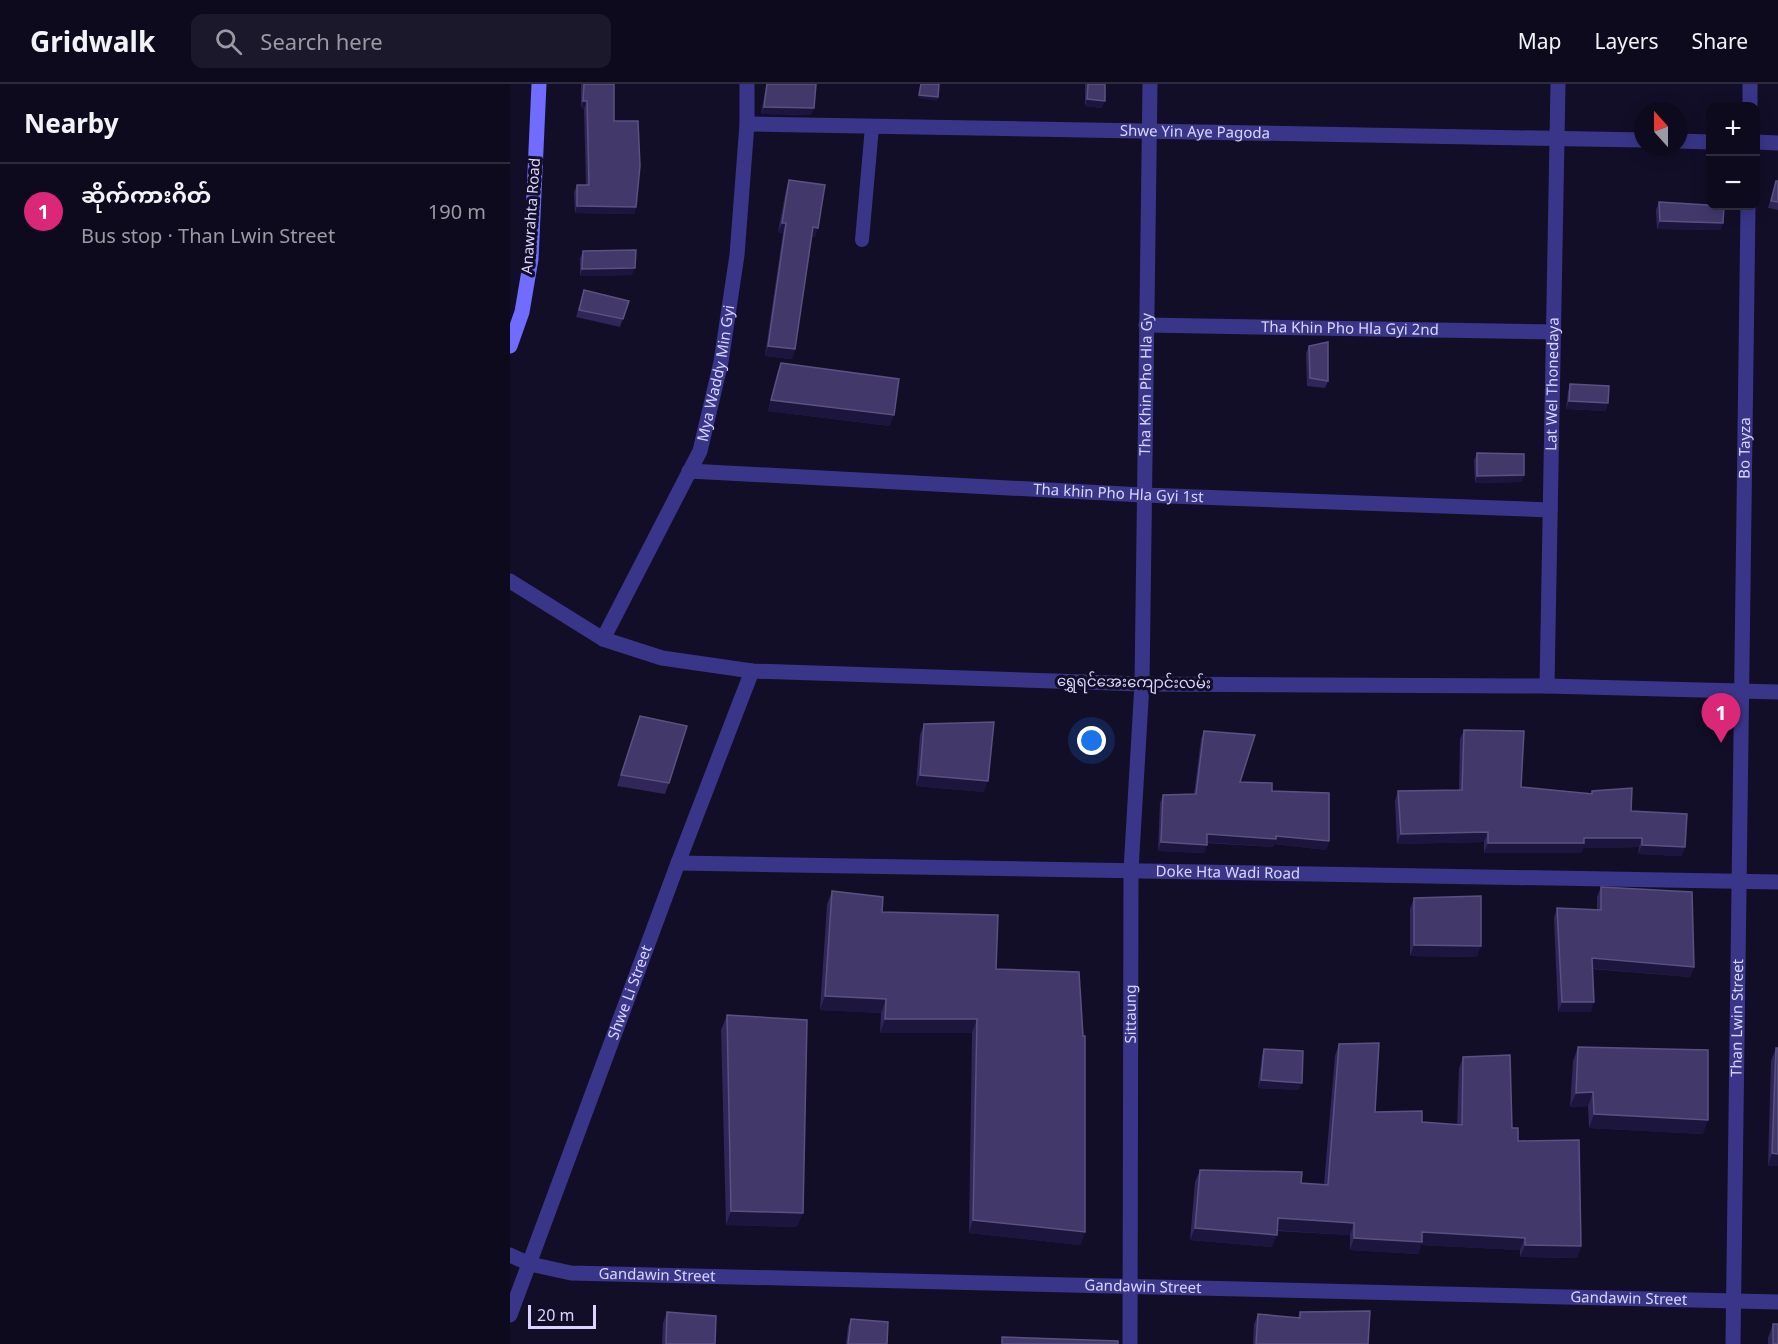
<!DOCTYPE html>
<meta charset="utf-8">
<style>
:root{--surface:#0e0a1e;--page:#1c182b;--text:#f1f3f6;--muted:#9b9aa4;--line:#2e2b3c;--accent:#db2777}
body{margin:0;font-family:"Noto Sans","Noto Sans Myanmar",sans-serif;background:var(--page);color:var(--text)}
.controls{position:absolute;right:18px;top:18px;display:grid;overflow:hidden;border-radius:12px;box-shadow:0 3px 15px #0003}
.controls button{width:54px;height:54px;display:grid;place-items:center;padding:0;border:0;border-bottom:2px solid var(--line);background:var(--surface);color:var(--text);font:30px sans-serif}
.compass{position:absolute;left:1124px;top:18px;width:54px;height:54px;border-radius:50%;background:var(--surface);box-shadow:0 3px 15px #0003;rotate:339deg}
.scale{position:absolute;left:18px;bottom:15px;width:68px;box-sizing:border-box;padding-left:6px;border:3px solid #dad5ff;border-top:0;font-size:16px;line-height:21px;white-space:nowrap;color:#dad5ff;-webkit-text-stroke:4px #120e28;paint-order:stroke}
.you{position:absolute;left:582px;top:657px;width:21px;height:21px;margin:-15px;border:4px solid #fff;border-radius:50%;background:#1a73e8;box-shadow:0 0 0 9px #1a73e833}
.badge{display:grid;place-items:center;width:39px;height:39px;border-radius:50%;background:var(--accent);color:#fff;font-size:20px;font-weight:700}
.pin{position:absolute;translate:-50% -50px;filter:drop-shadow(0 2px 3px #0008)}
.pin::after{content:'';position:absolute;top:32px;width:21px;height:18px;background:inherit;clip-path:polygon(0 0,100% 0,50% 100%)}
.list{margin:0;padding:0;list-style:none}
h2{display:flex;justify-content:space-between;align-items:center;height:78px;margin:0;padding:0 24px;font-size:26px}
h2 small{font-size:20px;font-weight:400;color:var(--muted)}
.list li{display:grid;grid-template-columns:39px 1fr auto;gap:18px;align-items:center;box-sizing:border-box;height:96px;padding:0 24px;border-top:2px solid var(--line)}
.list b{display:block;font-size:22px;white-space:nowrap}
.list p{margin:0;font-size:20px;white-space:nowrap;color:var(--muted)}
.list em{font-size:20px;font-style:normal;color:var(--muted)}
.icon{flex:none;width:33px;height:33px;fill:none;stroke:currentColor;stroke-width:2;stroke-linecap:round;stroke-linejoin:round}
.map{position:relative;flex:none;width:1268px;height:1260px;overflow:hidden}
header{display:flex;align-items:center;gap:36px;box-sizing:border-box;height:84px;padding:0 30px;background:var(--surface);border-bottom:2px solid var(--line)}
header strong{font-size:28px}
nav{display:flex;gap:33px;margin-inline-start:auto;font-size:21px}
.search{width:420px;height:54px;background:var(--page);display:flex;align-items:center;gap:15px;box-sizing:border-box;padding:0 21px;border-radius:12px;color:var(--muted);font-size:22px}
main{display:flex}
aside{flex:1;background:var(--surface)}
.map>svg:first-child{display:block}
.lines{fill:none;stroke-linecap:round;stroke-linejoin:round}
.service{stroke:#39368a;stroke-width:14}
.minor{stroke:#39368a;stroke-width:15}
.tertiary{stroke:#39368a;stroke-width:15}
.secondary{stroke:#6f6cff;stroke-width:15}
.wall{fill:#302658}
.shaded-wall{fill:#1c153d}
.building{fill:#42396a;stroke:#5a5181;stroke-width:1.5}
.labels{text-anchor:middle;stroke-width:6;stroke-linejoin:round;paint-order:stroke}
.street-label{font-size:15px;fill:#dad5ff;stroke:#120e28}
</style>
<header>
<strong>Gridwalk</strong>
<div class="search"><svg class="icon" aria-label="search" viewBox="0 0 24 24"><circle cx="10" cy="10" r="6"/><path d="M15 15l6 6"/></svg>Search here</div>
<nav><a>Map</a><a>Layers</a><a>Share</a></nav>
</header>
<main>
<aside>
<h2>Nearby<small></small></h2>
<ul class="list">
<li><span class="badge">1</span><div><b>ဆိုက်ကားဂိတ်</b><p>Bus stop · Than Lwin Street</p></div><em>190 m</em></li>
</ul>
</aside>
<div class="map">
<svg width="1268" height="1260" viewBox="0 0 1268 1260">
<rect width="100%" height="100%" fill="#120e28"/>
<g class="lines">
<!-- service -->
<polyline class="service" points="352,156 362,43"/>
<!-- minor -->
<g class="minor">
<polyline points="1240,22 1240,0"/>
<path id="s1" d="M 237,40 L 1133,56"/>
<polyline points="1169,57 1200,58"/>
<polyline points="1246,58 1268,59"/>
<path id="s2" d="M 636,241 L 1044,248"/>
<path id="s3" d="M 179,387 L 633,411 L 1040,426"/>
<path id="s4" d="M 93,555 L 190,367 L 211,278 L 227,171 L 237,40 L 237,0"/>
<path id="s5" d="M 1037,602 L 1048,0"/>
<path id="s6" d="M 168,779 L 1268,798"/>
<path id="s7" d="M 0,1171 L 20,1180 L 61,1189 L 1268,1218"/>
<path id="s8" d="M 0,1231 L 168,779 L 242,587"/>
<path id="s9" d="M 620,1260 L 621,786 L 632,600 L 640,0"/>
<path id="s10" d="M 1223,1260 L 1238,122"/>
</g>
<!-- tertiary -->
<polyline class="tertiary" points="0,497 93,555 152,574 242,587 632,600 1037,602 1268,608"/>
<!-- secondary -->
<polyline class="secondary" points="0,262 12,228 21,175 29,0"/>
</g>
<!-- wall -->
<g class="wall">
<polygon points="71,0 104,0 104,37 126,123 124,130 65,129 64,108 67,101 76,101 74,25 71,24"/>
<polygon points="257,0 301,31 251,30 255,7"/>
<polygon points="575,0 595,0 592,24 575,22"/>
<polygon points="279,96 305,153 301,153 285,265 282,275 255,272 273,149 268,148 276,106"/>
<polygon points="1266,97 1268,97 1268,126 1258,124"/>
<polygon points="1149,118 1213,139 1210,146 1147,145 1146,126"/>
<polygon points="73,167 122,191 70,192 70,174"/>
<polygon points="74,206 119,217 110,243 66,233"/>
<polygon points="799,262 818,297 815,304 797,302 796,269"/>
<polygon points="271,279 380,342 258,327 267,290"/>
<polygon points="1060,300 1096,327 1056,325 1058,308"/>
<polygon points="967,369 1014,391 1011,398 965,399 964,376"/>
<polygon points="414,640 474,708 406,702 410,651"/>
<polygon points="126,643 159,699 155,710 107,702"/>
<polygon points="954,646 1011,703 1081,709 1082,707 1121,727 1172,772 1128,770 1129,763 1073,764 1071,769 974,769 974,758 887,760 885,717 888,707 949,706 950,655"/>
<polygon points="694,647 730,698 762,707 819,757 816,766 764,760 763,763 697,759 694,769 648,767 650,719 653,711 684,710 691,655"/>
<polygon points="1091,803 1184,883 1180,893 1082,885 1081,928 1048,928 1044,834 1047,824 1087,825 1087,813"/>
<polygon points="322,807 372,828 486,885 575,1148 570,1161 459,1149 462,949 370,949 371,929 310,926 317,820"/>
<polygon points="904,814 967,873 900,872 900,825"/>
<polygon points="217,931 287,1143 216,1141 211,946"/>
<polygon points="829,960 865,1028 912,1038 947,1041 949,985 953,973 1002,1044 1008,1057 1071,1162 1067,1174 1010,1173 1010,1166 911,1161 908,1170 840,1166 840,1151 767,1147 762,1163 680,1156 685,1098 690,1086 791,1099 814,1100 825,972"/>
<polygon points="1068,963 1193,1050 1079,1044 1078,1022 1060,1023 1063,977"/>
<polygon points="1266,964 1268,964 1268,1082 1258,1082 1261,977"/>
<polygon points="754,965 789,1006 748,1004 752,972"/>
<polygon points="157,1228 205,1260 152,1260 153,1239"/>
<polygon points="790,1228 858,1260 743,1260 744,1240 748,1230 788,1234"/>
<polygon points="341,1235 377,1260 336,1260 338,1242"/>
<polygon points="1263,1240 1268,1260 1258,1260 1258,1254"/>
</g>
<!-- shaded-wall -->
<g class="shaded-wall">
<polygon points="409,11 428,13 427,17 408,14"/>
<polygon points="577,15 595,17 592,24 575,22"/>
<polygon points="73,17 77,17 74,25 71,24"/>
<polygon points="254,23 304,24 301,31 251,30"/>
<polygon points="67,122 126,123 124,130 65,129"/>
<polygon points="1150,137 1213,139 1210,146 1147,145"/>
<polygon points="272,139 276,139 273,149 268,148"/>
<polygon points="303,143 308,144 305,153 299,153"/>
<polygon points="125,184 122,191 70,192 72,185"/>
<polygon points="258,262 285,265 282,275 255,272"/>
<polygon points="261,316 384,331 380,342 258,327"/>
<polygon points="1059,317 1098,319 1096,327 1056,325"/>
<polygon points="1014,391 1011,398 965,399 967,392"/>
<polygon points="410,691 478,697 474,708 406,702"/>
<polygon points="978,748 974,758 887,760 891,750"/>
<polygon points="697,750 766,752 819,757 816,766 764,760 763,763 694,758"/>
<polygon points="1074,754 1132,754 1129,763 1073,764 1071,769 974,769 978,759"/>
<polygon points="651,758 697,761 694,769 648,767"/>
<polygon points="1132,761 1175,763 1172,772 1128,770"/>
<polygon points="904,861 971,862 967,873 900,872"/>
<polygon points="1082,874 1184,883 1180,893 1078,884"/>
<polygon points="315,912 376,915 371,929 310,926"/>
<polygon points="1052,918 1084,918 1081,928 1048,928"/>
<polygon points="375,935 467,935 462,949 370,949"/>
<polygon points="751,996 792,999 789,1006 748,1004"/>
<polygon points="1083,1008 1078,1022 1060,1023 1066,1009"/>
<polygon points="1084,1030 1198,1036 1193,1050 1079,1044"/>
<polygon points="1262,1069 1268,1070 1268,1082 1258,1082"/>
<polygon points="221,1127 293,1129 287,1143 216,1141"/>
<polygon points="768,1134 844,1139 840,1151 764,1146"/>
<polygon points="463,1136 575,1148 570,1161 459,1149"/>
<polygon points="685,1144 767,1151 762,1163 680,1156"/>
<polygon points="912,1148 1015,1154 1010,1166 911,1161 908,1170 840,1166 844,1154"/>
<polygon points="1015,1161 1071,1162 1067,1174 1010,1173"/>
</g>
<!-- building -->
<g class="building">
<polygon points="74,0 104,0 104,37 128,37 130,82 126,123 67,122 67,101 79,101 77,17 73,17"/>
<polygon points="257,0 306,0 304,24 254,23"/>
<polygon points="411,0 429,0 428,13 409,11"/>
<polygon points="578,0 595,0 595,17 577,15"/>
<polygon points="279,96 315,101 308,144 303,143 285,265 258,262 276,139 272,139"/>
<polygon points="1266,97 1268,97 1268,118 1261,117"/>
<polygon points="1149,118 1214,122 1213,139 1150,137"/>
<polygon points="126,166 125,184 72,185 73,167"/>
<polygon points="74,206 119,217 113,235 69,226"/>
<polygon points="818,258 818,297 800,294 799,262"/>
<polygon points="271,279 389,295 384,331 261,316"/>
<polygon points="1060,300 1099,302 1098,319 1059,317"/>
<polygon points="967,369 1014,370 1014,391 967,392"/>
<polygon points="130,632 177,642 159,699 111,691"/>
<polygon points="484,638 478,697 410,691 414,640"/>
<polygon points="954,646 1014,647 1011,703 1082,710 1082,707 1122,704 1121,727 1177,730 1175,763 1132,761 1132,754 1074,754 1074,759 978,759 978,748 891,750 888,707 952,706"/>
<polygon points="694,647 745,651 730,698 762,699 762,707 819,709 819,757 766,752 766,755 697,750 697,761 651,758 653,711 686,710"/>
<polygon points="1091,803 1182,808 1184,883 1082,874 1084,918 1052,918 1047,824 1091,826"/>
<polygon points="322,807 373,813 372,828 488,831 486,885 569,888 573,952 575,952 575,1148 463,1136 467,935 375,935 376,915 315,912"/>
<polygon points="971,812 971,862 904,861 904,814"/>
<polygon points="217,931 297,936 293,1129 221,1127"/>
<polygon points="869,959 865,1028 912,1027 912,1038 952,1041 953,973 1000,971 1002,1044 1008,1044 1008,1057 1069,1056 1071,1162 1015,1161 1015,1154 912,1148 912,1158 844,1154 844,1139 768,1134 767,1151 685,1144 690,1086 792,1088 791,1099 818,1101 829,960"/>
<polygon points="1068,963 1198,966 1198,1036 1084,1030 1083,1008 1066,1009"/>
<polygon points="1266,964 1268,964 1268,1070 1262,1069"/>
<polygon points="754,965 793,967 792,999 751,996"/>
<polygon points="860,1227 858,1260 746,1260 748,1230 790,1234 790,1228"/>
<polygon points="157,1228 206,1232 205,1260 156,1260"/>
<polygon points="341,1235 378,1238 377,1260 338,1260"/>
<rect x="1263" y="1240" width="5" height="20"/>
<polygon points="492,1253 608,1257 608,1260 492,1260"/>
</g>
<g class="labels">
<!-- street labels -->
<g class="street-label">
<text dy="5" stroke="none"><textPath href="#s1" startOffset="448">Shwe Yin Aye Pagoda</textPath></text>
<text transform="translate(21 132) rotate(-86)" y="5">Anawrahta Road</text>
<text dy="5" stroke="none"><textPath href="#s2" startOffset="204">Tha Khin Pho Hla Gyi 2nd</textPath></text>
<text dy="5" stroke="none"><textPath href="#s4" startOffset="291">Mya Waddy Min Gyi</textPath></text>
<text dy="5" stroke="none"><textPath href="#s9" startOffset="960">Tha Khin Pho Hla Gy</textPath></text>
<text dy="5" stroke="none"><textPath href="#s5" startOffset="302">Lat Wel Thonedaya</textPath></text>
<text dy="5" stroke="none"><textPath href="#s10" startOffset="896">Bo Tayza</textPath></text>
<text dy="5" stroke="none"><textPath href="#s3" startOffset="430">Tha khin Pho Hla Gyi 1st</textPath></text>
<text transform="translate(624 598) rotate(1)" y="5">ရွှေရင်အေးကျောင်းလမ်း</text>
<text dy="5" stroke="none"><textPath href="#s6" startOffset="550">Doke Hta Wadi Road</textPath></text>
<text dy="5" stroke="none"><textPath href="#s8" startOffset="344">Shwe Li Street</textPath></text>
<text dy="5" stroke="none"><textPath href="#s9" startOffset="330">Sittaung</textPath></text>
<text dy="5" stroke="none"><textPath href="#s10" startOffset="326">Than Lwin Street</textPath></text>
<text dy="5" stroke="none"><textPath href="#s7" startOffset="150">Gandawin Street</textPath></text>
<text dy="5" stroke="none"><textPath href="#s7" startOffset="636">Gandawin Street</textPath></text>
<text dy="5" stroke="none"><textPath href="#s7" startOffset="1122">Gandawin Street</textPath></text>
</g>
</g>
</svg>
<div class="controls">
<button>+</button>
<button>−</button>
</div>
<svg class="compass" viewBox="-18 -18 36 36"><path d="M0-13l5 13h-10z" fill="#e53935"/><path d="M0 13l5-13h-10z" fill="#9b9aa4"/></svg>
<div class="scale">20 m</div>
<div class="you"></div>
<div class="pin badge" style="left:1211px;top:659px">1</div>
</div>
</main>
